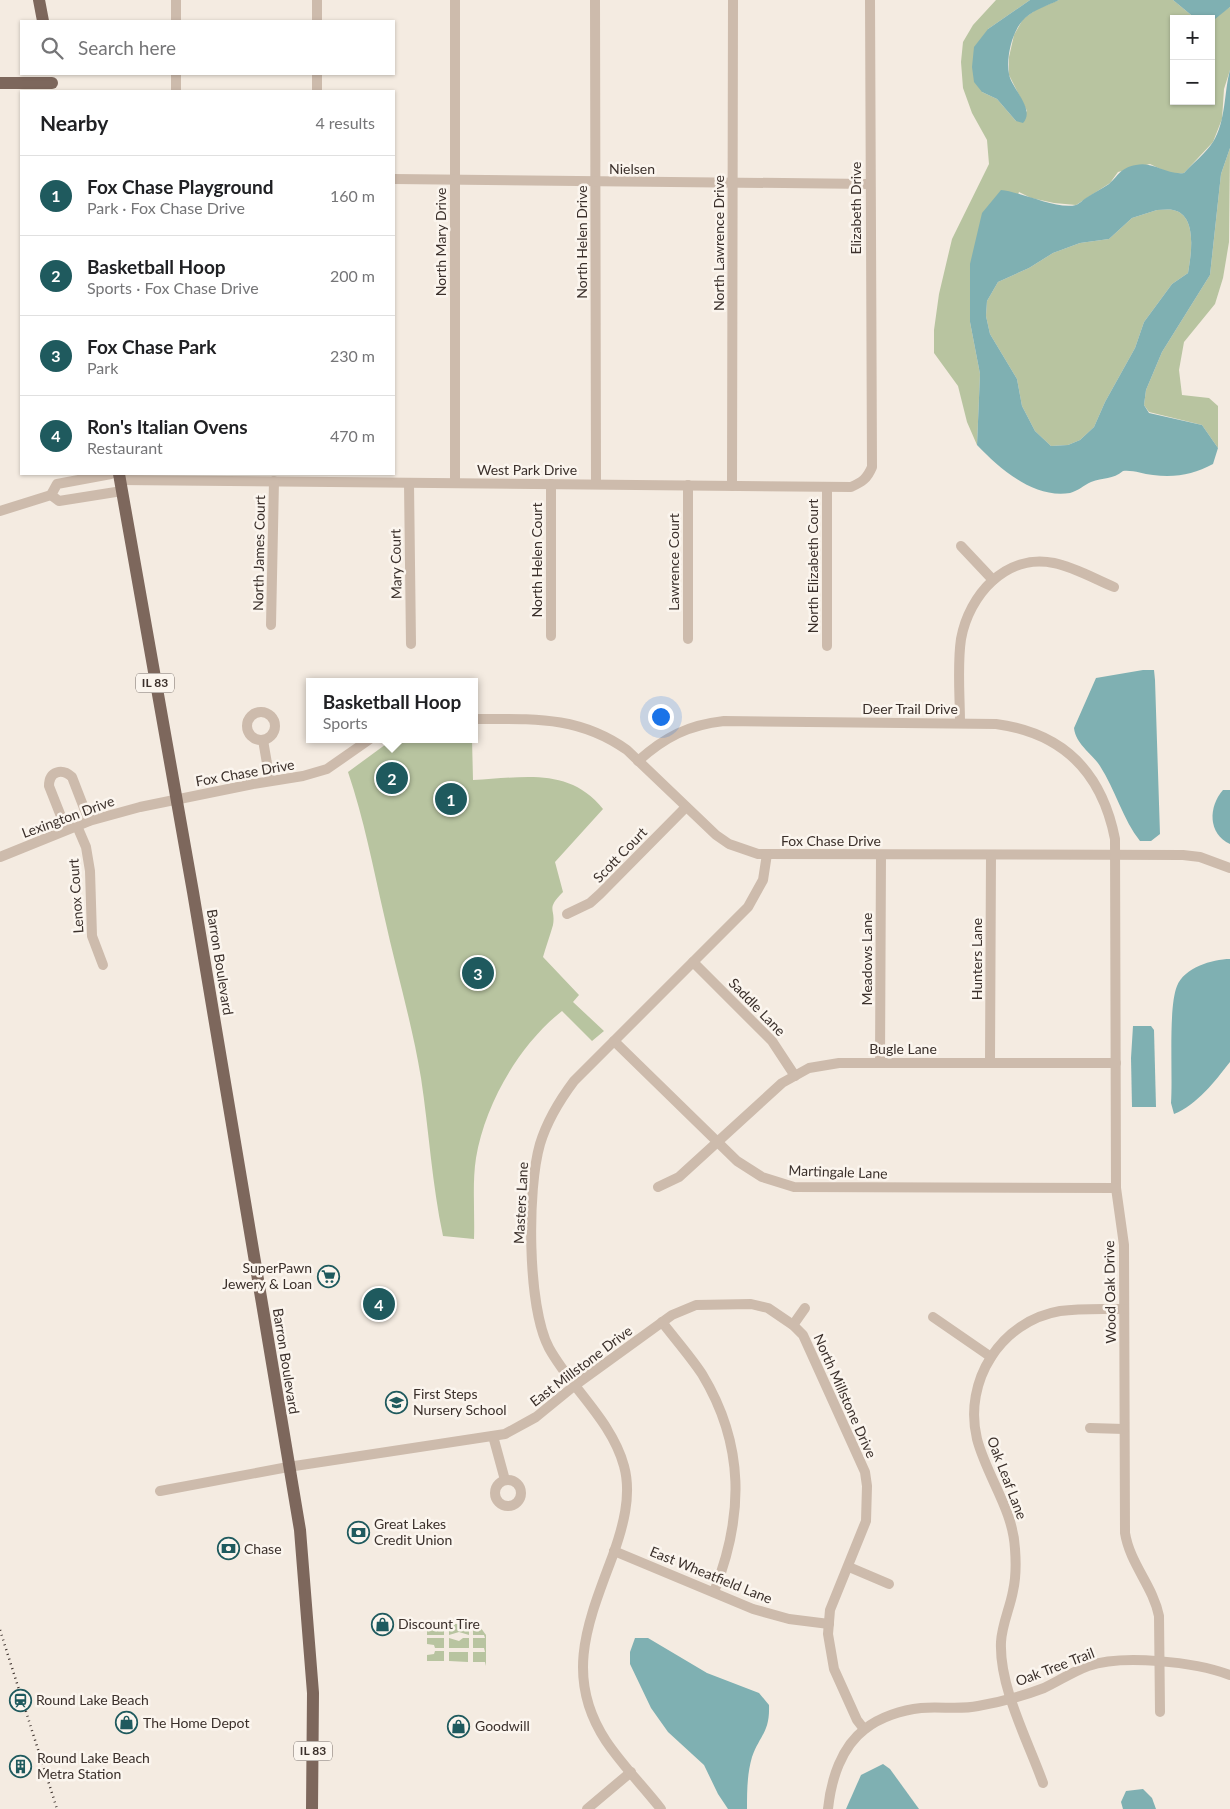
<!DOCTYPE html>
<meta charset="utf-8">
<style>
:root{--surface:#fff;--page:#f6f6f6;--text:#202124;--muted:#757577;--line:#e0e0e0;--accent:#1f5a5e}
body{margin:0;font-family:Lato,sans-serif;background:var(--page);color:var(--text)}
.controls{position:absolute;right:15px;top:15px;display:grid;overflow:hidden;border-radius:0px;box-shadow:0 1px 4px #0004}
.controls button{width:45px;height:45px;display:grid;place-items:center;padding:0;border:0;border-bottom:1px solid var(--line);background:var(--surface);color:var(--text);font:25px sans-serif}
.you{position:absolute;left:660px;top:716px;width:18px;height:18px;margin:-12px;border:4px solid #fff;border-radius:50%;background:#1a73e8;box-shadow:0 0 0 8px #1a73e833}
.badge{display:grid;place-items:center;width:32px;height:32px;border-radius:50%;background:var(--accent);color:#fff;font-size:16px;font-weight:700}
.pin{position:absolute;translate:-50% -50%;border:2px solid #fff;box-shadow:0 1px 5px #0006}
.popup{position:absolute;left:306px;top:678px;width:172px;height:65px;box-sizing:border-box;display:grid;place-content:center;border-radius:0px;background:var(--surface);filter:drop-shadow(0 1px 4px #0005);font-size:16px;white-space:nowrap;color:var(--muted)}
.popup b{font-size:19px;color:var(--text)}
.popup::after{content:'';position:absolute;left:50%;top:100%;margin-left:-10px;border:10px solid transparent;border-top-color:var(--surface)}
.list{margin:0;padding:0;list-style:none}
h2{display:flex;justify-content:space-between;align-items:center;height:65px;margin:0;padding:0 20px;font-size:21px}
h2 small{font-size:16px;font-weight:400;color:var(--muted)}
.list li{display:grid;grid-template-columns:32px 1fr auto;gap:15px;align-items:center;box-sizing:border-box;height:80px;padding:0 20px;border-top:1px solid var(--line)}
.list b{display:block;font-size:19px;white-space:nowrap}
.list p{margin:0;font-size:16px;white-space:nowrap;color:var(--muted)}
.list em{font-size:16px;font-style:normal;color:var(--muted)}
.icon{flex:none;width:28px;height:28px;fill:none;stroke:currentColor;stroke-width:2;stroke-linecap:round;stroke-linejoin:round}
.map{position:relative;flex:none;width:1230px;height:1809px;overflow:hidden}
.search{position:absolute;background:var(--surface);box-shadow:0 1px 4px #0004;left:20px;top:20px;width:375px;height:55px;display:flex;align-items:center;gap:12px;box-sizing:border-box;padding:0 18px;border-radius:0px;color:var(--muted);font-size:19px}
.panel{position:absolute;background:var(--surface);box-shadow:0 1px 4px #0004;left:20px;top:90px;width:375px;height:385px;border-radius:0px}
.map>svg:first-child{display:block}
.green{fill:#b8c4a0}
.water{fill:#7fb0b2;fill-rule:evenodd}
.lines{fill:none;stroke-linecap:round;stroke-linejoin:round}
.minor{stroke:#cdbbac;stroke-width:10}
.major{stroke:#7d675c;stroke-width:12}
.rail{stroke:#3b302b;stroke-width:2.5;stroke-dasharray:1 4;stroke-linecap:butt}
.labels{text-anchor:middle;stroke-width:5;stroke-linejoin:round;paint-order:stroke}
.shield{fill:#fbf5ee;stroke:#756b66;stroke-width:1}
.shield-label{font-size:12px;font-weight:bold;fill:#3b302b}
.street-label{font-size:14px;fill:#3b302b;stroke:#fbf5ee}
.poi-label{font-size:14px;fill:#3b302b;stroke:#fbf5ee;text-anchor:start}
</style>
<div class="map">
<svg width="1230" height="1809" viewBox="0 0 1230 1809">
<rect width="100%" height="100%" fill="#f4ebe1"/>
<!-- green -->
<g class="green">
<polygon points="996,0 1030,0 988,29 982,92 997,99 1016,121 1027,111 1009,75 1009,57 1014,35 1023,19 1037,9 1059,0 1173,0 1196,19 1174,19 1174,101 1211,101 1211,20 1230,7 1230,70 1224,89 1222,119 1213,142 1184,173 1171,174 1150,164 1118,172 1110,183 1076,205 1054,203 1031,198 1019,192 970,322 980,374 977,445 967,422 958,386 934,353 934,330 939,294 952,239 989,164 987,140 972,113 963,88 961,62 963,42 973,25"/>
<polygon points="1230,148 1229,242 1223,278 1215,304 1184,342 1179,370 1182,395 1209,398 1218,406 1218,448 1202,425 1149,412 1144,405 1146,390 1162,352 1210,275 1221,174"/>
<path d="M 1157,210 C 1162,210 1168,209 1173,210 C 1198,215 1191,255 1188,273 L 1172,284 L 1144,322 L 1135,348 L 1105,402 L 1094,427 L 1080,440 L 1068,445 L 1051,446 L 1035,431 L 1022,406 L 1017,379 L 990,334 L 986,316 L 987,301 L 998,282 L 1029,268 L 1053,253 L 1080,243 L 1109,239 L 1132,218 Z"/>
<path d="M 393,739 L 472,739 L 473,780 C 522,778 569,766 603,809 L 555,862 L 563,892 C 545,910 556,908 553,925 C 550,936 546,946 543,957 L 579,995 L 573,1002 L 604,1031 L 592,1041 L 562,1011 C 519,1045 485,1104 476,1158 C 472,1184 475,1213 474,1239 L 443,1236 C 432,1184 429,1131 421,1078 C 412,1023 396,970 384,915 C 373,867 364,819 348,772 Z"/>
<rect x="427" y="1624" width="17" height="11"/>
<polygon points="449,1624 469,1624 469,1635 459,1632 449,1635"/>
<polygon points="473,1624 478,1624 486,1635 486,1666 485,1662 473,1662 473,1652 485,1652 484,1648 473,1648 473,1638 485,1638 484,1635 473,1635"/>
<polygon points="427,1638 444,1638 444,1648 435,1648 434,1645 427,1644"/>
<polygon points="449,1638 459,1641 463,1638 469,1638 469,1648 449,1648"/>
<polygon points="435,1651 444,1651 444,1661 427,1661 427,1655 434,1654"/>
<polygon points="449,1652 468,1652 468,1662 449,1661"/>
</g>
<!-- water -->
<g class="water">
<path d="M 1030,0 L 1059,0 C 1047,6 1035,9 1025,18 C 1012,30 1006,57 1009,74 C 1011,88 1036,109 1023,123 L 1016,121 L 997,99 L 982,92 L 974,82 L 972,67 L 974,47 L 988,29 Z"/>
<polygon points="1173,0 1230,0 1230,7 1215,19 1196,19"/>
<path d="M 1230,70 L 1230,148 L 1221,174 L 1210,275 L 1162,352 L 1146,390 L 1144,405 L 1149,413 L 1202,425 L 1218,448 L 1213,464 C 1194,474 1176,478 1153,475 C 1142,474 1134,470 1123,471 C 1113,480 1103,477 1091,482 C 1084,485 1078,491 1070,493 C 1034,499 1000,469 977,445 L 980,374 L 970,322 L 970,264 L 982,213 L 1001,190 C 1022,192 1057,210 1076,205 C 1079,204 1083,200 1086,198 C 1093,193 1102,189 1109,184 C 1119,175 1120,168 1136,165 C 1154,161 1165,175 1184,173 C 1193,163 1206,153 1213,142 C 1226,121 1224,92 1230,70 ZM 1157,210 C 1162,210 1168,209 1173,210 C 1198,215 1191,255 1188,273 L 1172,284 L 1144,322 L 1135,348 L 1105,402 L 1094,427 L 1080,440 L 1068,445 L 1051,446 L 1035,431 L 1022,406 L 1017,379 L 990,334 L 986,316 L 987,301 L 998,282 L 1029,268 L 1053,253 L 1080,243 L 1109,239 L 1132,218 Z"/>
<path d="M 1143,670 L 1154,670 L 1155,680 L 1160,834 L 1151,841 L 1140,841 C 1123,820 1115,789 1100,766 C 1092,753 1076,745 1074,728 L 1096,678 Z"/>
<path d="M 1223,790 L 1230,790 L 1230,844 C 1208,834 1208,807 1223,790 Z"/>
<path d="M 1230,959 L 1230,1062 C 1215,1081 1197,1105 1174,1114 L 1171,1103 C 1173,1075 1168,1008 1177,986 C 1184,968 1212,959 1230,959 Z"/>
<polygon points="1133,1026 1151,1026 1154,1030 1156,1107 1132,1107 1131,1058"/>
<path d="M 635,1638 L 648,1638 L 707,1673 L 759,1693 L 769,1705 C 770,1732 760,1735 752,1757 C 747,1774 747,1792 747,1809 L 728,1809 L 718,1794 L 704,1765 L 668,1732 L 651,1708 L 630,1664 L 630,1652 Z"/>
<polygon points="883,1764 890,1769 919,1809 846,1809 861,1775"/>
<polygon points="1143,1789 1152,1798 1156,1809 1123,1809 1121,1802 1126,1791"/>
</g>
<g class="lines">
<!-- minor -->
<g class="minor">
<polyline points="176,0 176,21"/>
<polyline points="317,0 317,21"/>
<polyline points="455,0 455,483"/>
<polyline points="595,0 596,484"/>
<polyline points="176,74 176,91"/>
<polyline points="317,74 317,91"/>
<polyline points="394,179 870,184"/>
<polyline points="111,474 57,484 51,495 59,501 122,491"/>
<path d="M 120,480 L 851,487 C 862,482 867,479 872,467 L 870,0"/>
<polyline points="409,483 411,644"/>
<polyline points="688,485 688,639"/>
<polyline points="732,486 733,0"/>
<polyline points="827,487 827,646"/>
<polyline points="0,511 51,495"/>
<polyline points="961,546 993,580"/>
<polyline points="271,625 274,481"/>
<polyline points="551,636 551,484"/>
<circle cx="261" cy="726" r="14"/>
<path d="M 474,719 C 531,719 578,715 627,750 L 716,835 L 729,844 L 758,854 L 1183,855 L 1200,857 L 1230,868"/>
<path d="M 960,723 C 960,696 957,666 961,639 C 969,595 1006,553 1054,563 C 1074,567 1095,579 1114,587"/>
<polyline points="263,740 270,781"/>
<path d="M 638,761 C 665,737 688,725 724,721 L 996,724 C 1064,733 1102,773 1115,839 L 1116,1188 L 1124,1245 L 1125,1533 C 1130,1564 1153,1586 1159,1616 L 1160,1712"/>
<polyline points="77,826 86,847 90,871 92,936 103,965"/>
<path d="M 66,829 L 49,786 C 49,771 62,768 72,777 L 89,821"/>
<polyline points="0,857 89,821 140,807 253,784 303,776 327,769 370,739"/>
<polyline points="567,914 590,903 600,894 686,807"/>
<polyline points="693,962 772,1041 795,1076"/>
<polyline points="614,1041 737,1161 762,1177 794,1187 1116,1188"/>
<polyline points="990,1062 991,855"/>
<polyline points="880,1063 881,855"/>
<polyline points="658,1187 679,1177 782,1083 809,1068 839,1063 1116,1063"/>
<polyline points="933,1317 991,1357"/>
<path d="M 662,1322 C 675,1339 690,1356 702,1374 C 745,1445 744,1516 714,1592"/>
<polyline points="793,1325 805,1308"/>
<polyline points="1090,1428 1124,1429"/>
<polyline points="493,1436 505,1480"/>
<circle cx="508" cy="1493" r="13"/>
<polyline points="160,1491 288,1467 505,1434 536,1417 574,1386 672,1315 696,1305 751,1304 768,1308 793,1325 803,1335 865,1472 867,1486 866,1521 830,1610 828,1634 834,1669 857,1720 864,1729"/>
<polyline points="614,1551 753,1609 789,1619 829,1624"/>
<polyline points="849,1567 889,1584"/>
<path d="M 1043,1783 C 1028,1741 999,1687 1001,1642 C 1002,1624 1010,1608 1013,1591 C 1016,1578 1016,1562 1015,1549 C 1013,1509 987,1477 977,1439 C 963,1381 1001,1321 1060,1311 C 1081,1308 1103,1309 1124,1309"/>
<polyline points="587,1809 631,1772"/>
<path d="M 661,1809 C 643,1786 622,1765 606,1741 C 563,1676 589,1620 613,1555 C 623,1527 632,1495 624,1466 C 612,1421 571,1388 549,1348 C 527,1306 527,1189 540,1144 C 547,1121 559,1101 574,1081 L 748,907 L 763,880 L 767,854"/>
<path d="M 828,1809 C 831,1780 841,1747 865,1729 C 880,1717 902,1710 921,1708 C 940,1706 959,1710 978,1706 C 1000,1702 1023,1696 1044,1688 C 1059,1681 1072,1672 1088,1666 C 1123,1654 1195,1662 1230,1675"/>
</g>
<!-- major -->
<g class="major">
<polyline points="39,0 43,21"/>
<polyline points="0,83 52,83"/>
<polyline points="119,474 193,892 300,1530 313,1693 312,1809"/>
</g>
<!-- rail -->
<polyline class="rail" points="0,1630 57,1809"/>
</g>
<!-- icons -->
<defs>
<symbol id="supermarket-ring" viewBox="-11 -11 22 22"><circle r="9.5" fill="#fbf5ee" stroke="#1f5a5e" stroke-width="1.5"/><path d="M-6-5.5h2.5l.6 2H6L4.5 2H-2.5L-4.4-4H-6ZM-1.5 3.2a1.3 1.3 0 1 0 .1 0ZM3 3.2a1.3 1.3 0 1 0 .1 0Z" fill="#1f5a5e"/></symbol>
<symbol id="school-ring" viewBox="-11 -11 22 22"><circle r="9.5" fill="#fbf5ee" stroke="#1f5a5e" stroke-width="1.5"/><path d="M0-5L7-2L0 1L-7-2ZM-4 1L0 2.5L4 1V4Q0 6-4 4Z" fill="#1f5a5e"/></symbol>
<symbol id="bank-ring" viewBox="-11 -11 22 22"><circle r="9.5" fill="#fbf5ee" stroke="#1f5a5e" stroke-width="1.5"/><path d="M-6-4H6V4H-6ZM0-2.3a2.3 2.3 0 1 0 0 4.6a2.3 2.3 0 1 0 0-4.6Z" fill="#1f5a5e"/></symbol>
<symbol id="shop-ring" viewBox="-11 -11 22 22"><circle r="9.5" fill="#fbf5ee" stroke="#1f5a5e" stroke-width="1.5"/><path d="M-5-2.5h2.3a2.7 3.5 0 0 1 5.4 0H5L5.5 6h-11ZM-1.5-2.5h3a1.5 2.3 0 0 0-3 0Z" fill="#1f5a5e"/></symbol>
<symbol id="station-ring" viewBox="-11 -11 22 22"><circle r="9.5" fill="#fbf5ee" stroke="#1f5a5e" stroke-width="1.5"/><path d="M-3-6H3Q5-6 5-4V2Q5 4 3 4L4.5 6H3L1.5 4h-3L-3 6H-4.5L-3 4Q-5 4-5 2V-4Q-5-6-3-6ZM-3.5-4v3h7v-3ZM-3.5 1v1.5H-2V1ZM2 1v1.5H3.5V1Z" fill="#1f5a5e"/></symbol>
<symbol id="building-ring" viewBox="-11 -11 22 22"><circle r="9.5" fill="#fbf5ee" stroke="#1f5a5e" stroke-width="1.5"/><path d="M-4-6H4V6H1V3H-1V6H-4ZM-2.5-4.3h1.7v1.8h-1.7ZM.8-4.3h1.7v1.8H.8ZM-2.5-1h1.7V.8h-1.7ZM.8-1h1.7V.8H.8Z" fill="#1f5a5e"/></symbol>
</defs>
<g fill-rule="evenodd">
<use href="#supermarket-ring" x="316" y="1264" width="25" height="25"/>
<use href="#school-ring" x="384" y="1390" width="25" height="25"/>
<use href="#bank-ring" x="346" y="1520" width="25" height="25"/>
<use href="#bank-ring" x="216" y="1536" width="25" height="25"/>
<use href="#shop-ring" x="370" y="1612" width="25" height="25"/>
<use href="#station-ring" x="8" y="1688" width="25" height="25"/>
<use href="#shop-ring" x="114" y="1710" width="25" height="25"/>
<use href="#shop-ring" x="446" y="1714" width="25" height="25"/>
<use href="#building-ring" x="8" y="1754" width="25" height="25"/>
</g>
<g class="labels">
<!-- shield labels -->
<g class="shield">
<rect x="136" y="673.5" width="38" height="19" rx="4"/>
<rect x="294" y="1741.5" width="38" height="19" rx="4"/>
</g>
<g class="shield-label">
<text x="155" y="687">IL 83</text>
<text x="313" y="1755">IL 83</text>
</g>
<!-- street labels -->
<g class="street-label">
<text x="632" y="174">Nielsen</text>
<text transform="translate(856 208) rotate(-90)" y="5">Elizabeth Drive</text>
<text transform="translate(441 242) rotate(-90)" y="5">North Mary Drive</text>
<text transform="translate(582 242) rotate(-90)" y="5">North Helen Drive</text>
<text transform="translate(719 243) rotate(-90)" y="5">North Lawrence Drive</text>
<text x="527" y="475">West Park Drive</text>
<text transform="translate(259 553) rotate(-89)" y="5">North James Court</text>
<text transform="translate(537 560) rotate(-90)" y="5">North Helen Court</text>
<text transform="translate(674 562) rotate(-90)" y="5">Lawrence Court</text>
<text transform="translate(396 564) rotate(-91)" y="5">Mary Court</text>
<text transform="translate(813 566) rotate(-90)" y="5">North Elizabeth Court</text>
<text x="910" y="714">Deer Trail Drive</text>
<text transform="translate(245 773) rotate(-10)" y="5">Fox Chase Drive</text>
<text transform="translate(68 817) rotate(-20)" y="5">Lexington Drive</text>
<text x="831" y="846">Fox Chase Drive</text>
<text transform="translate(620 855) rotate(-46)" y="5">Scott Court</text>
<text transform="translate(76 896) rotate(-94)" y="5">Lenox Court</text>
<text transform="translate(867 959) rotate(-90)" y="5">Meadows Lane</text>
<text transform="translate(977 959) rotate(-90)" y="5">Hunters Lane</text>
<text transform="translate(220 962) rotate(81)" y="5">Barron Boulevard</text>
<text transform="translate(757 1007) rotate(46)" y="5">Saddle Lane</text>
<text x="903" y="1054">Bugle Lane</text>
<text transform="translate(838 1172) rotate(2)" y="5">Martingale Lane</text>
<text transform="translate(521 1203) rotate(-87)" y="5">Masters Lane</text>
<text transform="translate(1110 1292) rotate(-91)" y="5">Wood Oak Drive</text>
<text transform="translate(286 1361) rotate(81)" y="5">Barron Boulevard</text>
<text transform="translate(581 1366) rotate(-37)" y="5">East Millstone Drive</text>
<text transform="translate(845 1396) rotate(66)" y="5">North Millstone Drive</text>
<text transform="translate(1007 1478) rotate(69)" y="5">Oak Leaf Lane</text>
<text transform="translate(711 1575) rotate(22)" y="5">East Wheatfield Lane</text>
<text transform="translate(1055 1667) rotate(-21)" y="5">Oak Tree Trail</text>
</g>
<!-- poi labels -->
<g class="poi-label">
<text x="312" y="1273" text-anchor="end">SuperPawn<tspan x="312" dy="16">Jewery &amp; Loan</tspan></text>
<text x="413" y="1399">First Steps<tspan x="413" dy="16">Nursery School</tspan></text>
<text x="374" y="1529">Great Lakes<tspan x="374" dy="16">Credit Union</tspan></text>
<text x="244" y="1554">Chase</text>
<text x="398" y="1629">Discount Tire</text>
<text x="36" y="1705">Round Lake Beach</text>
<text x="143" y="1728">The Home Depot</text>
<text x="475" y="1731">Goodwill</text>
<text x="37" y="1763">Round Lake Beach<tspan x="37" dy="16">Metra Station</tspan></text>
</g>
</g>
</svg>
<div class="controls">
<button>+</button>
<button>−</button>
</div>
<div class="you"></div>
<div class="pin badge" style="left:451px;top:799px">1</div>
<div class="pin badge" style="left:392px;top:778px">2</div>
<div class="popup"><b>Basketball Hoop</b>Sports</div>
<div class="pin badge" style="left:478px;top:973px">3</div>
<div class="pin badge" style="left:379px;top:1304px">4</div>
<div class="search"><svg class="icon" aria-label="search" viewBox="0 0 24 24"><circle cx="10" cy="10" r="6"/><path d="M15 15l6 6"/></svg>Search here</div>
<section class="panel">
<h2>Nearby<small>4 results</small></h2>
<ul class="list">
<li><span class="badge">1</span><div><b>Fox Chase Playground</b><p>Park · Fox Chase Drive</p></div><em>160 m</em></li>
<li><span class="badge">2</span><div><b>Basketball Hoop</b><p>Sports · Fox Chase Drive</p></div><em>200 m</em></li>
<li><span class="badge">3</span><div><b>Fox Chase Park</b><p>Park</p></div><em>230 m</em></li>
<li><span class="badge">4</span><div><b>Ron's Italian Ovens</b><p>Restaurant</p></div><em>470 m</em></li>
</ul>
</section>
</div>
